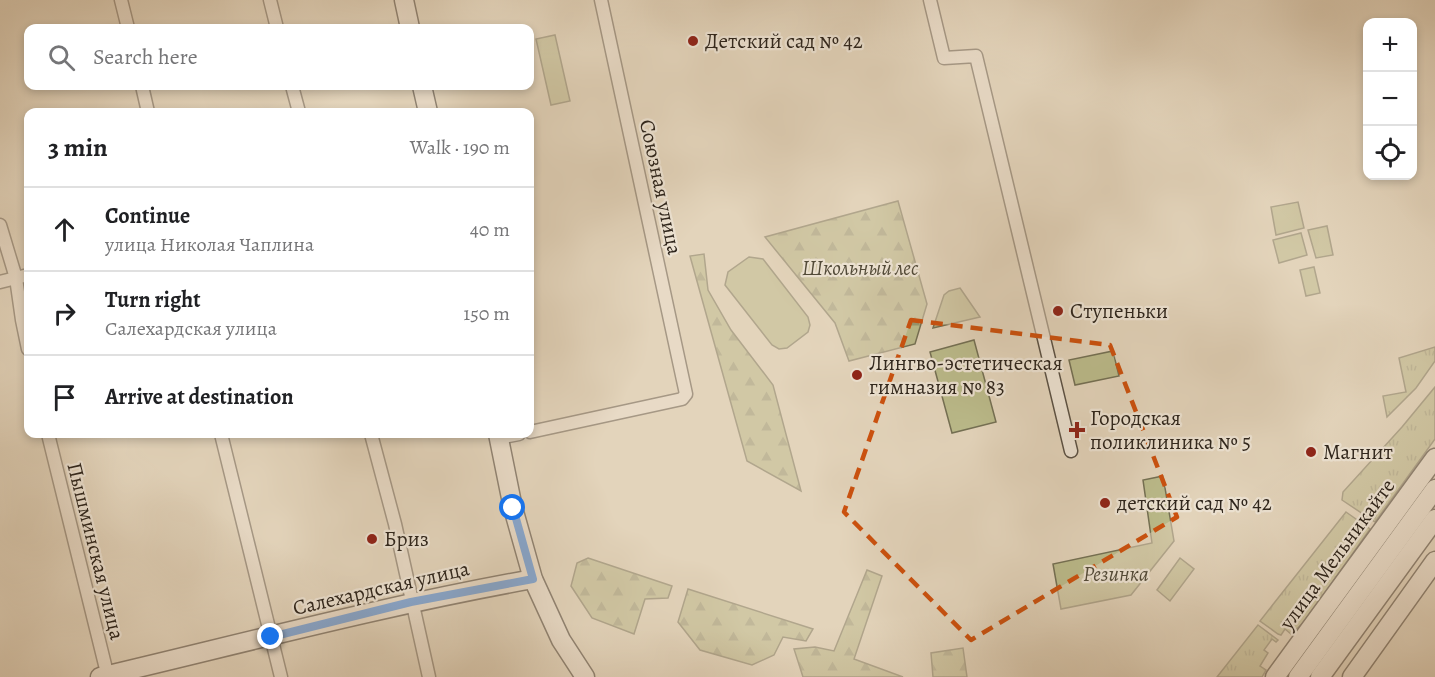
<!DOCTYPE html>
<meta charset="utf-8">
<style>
:root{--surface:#fff;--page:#f6f6f6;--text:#202124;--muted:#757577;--line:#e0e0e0}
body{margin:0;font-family:Alegreya,serif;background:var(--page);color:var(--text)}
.controls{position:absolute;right:18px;top:18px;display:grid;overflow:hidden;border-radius:12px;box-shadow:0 3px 9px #0003}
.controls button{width:54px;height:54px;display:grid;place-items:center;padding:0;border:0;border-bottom:2px solid var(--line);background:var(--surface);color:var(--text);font:30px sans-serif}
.stop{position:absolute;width:18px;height:18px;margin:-14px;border:4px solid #1a73e8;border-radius:50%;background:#fff}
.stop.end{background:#1a73e8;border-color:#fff;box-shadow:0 2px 6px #0008}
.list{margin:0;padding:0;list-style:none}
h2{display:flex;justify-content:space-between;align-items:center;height:78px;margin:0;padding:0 24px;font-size:26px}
h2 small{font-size:20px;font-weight:400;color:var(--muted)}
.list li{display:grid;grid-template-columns:39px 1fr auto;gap:18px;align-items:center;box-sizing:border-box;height:84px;padding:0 24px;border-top:2px solid var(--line)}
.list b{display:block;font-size:22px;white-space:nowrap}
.list p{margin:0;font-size:20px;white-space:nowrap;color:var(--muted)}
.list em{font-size:20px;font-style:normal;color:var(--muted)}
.icon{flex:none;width:33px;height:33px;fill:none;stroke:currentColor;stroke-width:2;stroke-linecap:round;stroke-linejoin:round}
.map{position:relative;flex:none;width:1435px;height:677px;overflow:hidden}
.search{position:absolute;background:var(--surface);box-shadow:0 3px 9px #0003;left:24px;top:24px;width:510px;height:66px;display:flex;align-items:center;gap:15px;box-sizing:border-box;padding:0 21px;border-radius:12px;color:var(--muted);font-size:22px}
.panel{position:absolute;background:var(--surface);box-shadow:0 3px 9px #0003;left:24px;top:108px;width:510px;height:330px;border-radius:12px}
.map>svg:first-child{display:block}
.grass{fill:url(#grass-tufts);stroke:#747054;stroke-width:1.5}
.forest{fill:url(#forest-firs);stroke:#747054;stroke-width:1.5}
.park{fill:#bbbb8b;stroke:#747054;stroke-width:1.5}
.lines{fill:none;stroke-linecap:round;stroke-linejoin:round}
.street-casing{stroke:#5b5144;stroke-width:15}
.secondary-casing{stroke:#2e251c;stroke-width:21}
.street{stroke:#ede3d3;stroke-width:12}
.secondary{stroke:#ede3d3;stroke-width:18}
.route{stroke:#1a73e8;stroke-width:8}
.marked{fill:none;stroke:#cc510e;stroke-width:4.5;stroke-dasharray:12 8;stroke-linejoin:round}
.poi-dot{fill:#8f2418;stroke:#ede3d3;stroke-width:2}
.labels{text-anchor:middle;stroke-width:4.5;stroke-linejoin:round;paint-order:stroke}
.poi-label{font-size:21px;fill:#2e251c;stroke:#ede3d3;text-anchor:start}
.street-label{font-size:21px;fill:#2e251c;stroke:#ede3d3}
.park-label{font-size:21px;font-style:italic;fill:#514a38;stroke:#ede3d3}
</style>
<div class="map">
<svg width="1435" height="677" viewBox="0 0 1435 677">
<defs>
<pattern id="grass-tufts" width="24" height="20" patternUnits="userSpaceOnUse" patternTransform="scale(1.5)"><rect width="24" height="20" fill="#bbbb8b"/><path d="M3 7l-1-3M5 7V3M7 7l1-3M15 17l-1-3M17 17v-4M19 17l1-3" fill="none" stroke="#989871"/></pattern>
<pattern id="forest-firs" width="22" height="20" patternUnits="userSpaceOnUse" patternTransform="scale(1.5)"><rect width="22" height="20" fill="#bbbb8b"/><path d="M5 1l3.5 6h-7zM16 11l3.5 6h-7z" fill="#989871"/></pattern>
</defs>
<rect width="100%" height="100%" fill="#e3d4bb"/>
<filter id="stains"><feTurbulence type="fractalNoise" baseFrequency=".00333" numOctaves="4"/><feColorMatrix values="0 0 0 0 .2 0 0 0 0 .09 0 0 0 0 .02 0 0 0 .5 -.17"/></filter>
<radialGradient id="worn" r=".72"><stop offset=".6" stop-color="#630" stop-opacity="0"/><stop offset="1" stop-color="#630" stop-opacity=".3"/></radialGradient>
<!-- grass -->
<g class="grass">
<polygon points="1435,347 1435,361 1416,388 1387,417 1383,396 1406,392 1399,358"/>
<polygon points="1435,387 1435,439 1375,522 1342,500 1343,492 1402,427"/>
<polygon points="1346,512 1370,529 1305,621 1291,634 1285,629 1281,635 1278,634 1260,621"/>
<polygon points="1258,625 1278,640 1276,642 1272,639 1264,650 1268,653 1260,666 1266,670 1262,677 1217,677"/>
</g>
<!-- forest -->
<g class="forest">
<polygon points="898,201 927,304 915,344 849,361 835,323 765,237"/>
<polygon points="704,254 708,290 731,330 773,385 801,491 747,461 690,256"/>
<polygon points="588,558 672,586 668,598 645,599 634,634 592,618 571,586 577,563"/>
<polygon points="867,570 882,576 854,659 903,677 803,677 794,649 815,647 834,651"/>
<polygon points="688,589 813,629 806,641 783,637 774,655 752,665 700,650 678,622"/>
<polygon points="963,648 967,677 933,677 931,653"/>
</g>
<!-- park -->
<g class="park">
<polygon points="555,35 570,101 551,105 536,39"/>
<polygon points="1298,202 1304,228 1276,235 1271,207"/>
<polygon points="1327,226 1333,255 1316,258 1308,230"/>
<polygon points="1301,233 1307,255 1279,263 1273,240"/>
<polygon points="749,257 763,259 808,317 810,325 808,332 787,348 779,349 772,345 725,285 728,272"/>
<polygon points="1314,267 1320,293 1306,296 1300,270"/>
<polygon points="960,288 980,317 933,328 944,295 949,291"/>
<polygon points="974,340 996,422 952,433 930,352"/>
<polygon points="1113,351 1119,376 1075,385 1069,360"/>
<polygon points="1163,476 1174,541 1131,595 1061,609 1053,564 1152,543 1143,480"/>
<polygon points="1180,558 1194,569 1170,601 1157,590"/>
</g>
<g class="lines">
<defs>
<g id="street">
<polyline points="121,0 128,28"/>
<polyline points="270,0 277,28"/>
<polyline points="930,0 944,58 976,56 1071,451"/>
<polyline points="142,86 148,112"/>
<polyline points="292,86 299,112"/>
<polyline points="0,225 16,278 22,320 28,349"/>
<polyline points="0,282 28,275"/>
<polyline points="530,432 682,399 686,394 601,0"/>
<polyline points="48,434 108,677"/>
<polyline points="221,434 281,677"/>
<polyline points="371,434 395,524 429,677"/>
<polyline points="499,438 519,434"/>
</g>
<g id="secondary">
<polyline points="404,0 410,28"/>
<polyline points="422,86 428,112"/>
<polyline points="498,434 513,508 533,579 561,640 585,677"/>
<path d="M 100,677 C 244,643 387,605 533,579"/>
<polyline points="1275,677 1435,458"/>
<polyline points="1298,677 1435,489"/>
<polyline points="1320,677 1435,519"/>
<polyline points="1352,677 1435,561"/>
</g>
</defs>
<!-- street casing -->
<use href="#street" class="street-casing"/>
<!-- secondary casing -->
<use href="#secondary" class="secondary-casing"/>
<!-- street -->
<use href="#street" class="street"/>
<!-- secondary -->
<use href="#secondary" class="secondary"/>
</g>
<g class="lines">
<!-- route -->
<polyline class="route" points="271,637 411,602 533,579 513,508"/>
</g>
<!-- marked area -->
<path d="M0 0H1435V677H0ZM 911,320 L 1110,345 L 1177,517 L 971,640 L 844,512 Z" fill="#e3d4bb" fill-opacity=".55" fill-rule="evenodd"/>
<path class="marked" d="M 911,320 L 1110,345 L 1177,517 L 971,640 L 844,512 Z"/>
<!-- markers -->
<g class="poi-dot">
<circle cx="693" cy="41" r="6"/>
<circle cx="1058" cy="311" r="6"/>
<circle cx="857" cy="375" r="6"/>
<path d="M1074 421h6v6h6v6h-6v6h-6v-6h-6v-6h6z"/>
<circle cx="1311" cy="452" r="6"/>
<circle cx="1105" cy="503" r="6"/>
<circle cx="372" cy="539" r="6"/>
</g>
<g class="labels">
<!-- poi labels -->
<g class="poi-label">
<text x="705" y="48">Детский сад № 42</text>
<text x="1070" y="318">Ступеньки</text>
<text x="869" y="370">Лингво-эстетическая<tspan x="869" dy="24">гимназия № 83</tspan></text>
<text x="1090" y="425">Городская<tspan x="1090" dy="24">поликлиника № 5</tspan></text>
<text x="1323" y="459">Магнит</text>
<text x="1117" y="510">детский сад № 42</text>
<text x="384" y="546">Бриз</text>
</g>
<!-- street labels -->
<g class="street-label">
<text transform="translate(661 187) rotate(78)" y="7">Союзная улица</text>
<text transform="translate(96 551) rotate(76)" y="7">Пышминская улица</text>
<text transform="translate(1337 554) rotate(-54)" y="7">улица Мельникайте</text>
<text transform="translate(381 588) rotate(-13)" y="7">Салехардская улица</text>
</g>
<!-- park labels -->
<g class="park-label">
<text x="860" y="275">Школьный лес</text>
<text x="1116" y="581">Резинка</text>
</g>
</g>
<rect width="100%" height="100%" filter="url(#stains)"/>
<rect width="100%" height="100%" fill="url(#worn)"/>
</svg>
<div class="controls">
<button>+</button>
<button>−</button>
<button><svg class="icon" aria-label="locate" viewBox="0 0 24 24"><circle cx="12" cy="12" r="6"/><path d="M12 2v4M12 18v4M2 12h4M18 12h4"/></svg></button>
</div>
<div class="stop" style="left:513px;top:508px"></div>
<div class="stop end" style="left:271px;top:637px"></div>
<div class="search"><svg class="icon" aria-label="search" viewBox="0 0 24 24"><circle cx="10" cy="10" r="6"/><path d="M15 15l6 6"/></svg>Search here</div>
<section class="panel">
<h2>3 min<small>Walk · 190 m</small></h2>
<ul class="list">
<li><svg class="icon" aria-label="ahead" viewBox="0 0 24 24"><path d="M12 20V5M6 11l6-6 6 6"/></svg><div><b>Continue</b><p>улица Николая Чаплина</p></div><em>40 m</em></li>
<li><svg class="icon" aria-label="right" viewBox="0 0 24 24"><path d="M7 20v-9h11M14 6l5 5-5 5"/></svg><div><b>Turn right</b><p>Салехардская улица</p></div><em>150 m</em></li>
<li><svg class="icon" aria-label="arrive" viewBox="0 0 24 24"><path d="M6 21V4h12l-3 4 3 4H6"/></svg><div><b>Arrive at destination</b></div></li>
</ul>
</section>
</div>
